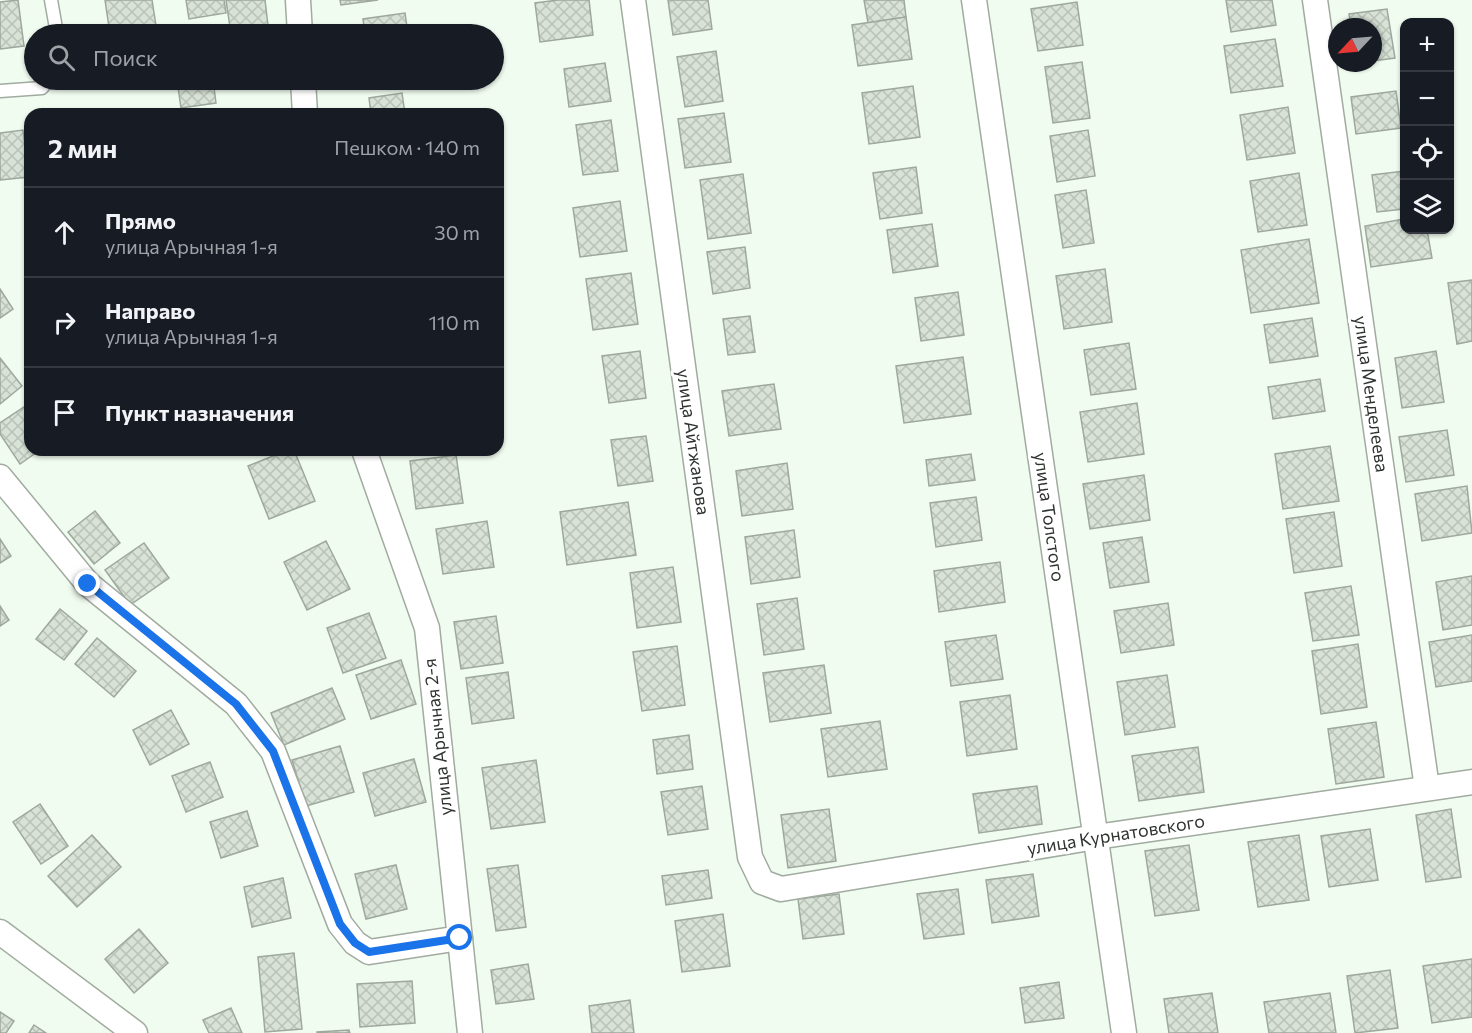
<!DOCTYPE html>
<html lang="ru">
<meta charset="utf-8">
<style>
:root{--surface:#171b24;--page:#20242c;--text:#f1f3f6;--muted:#9ea1a6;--line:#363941}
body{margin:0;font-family:Commissioner,sans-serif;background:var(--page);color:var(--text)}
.controls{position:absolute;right:18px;top:18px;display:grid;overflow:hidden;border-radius:12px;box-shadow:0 2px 4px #0004}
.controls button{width:54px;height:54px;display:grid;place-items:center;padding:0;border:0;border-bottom:2px solid var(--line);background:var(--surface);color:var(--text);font:30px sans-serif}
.compass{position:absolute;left:1328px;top:18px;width:54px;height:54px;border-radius:50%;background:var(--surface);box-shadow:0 2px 4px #0004;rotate:244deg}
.stop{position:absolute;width:18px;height:18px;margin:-14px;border:4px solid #1a73e8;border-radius:50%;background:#fff}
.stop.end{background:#1a73e8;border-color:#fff;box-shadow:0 2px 6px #0008}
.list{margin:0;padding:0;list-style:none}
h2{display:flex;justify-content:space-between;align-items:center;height:78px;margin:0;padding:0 24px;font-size:26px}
h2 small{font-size:20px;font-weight:400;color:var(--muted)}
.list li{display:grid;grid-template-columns:39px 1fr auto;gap:18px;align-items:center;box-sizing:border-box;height:90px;padding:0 24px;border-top:2px solid var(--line)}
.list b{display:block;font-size:22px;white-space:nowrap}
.list p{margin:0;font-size:20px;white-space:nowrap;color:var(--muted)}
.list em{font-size:20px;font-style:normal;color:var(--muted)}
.icon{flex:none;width:33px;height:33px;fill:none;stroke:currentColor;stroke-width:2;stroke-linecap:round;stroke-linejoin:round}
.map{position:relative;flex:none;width:1472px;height:1033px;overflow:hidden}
.search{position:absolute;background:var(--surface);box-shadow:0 2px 4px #0004;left:24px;top:24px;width:480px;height:66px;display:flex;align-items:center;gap:15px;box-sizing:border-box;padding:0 21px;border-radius:33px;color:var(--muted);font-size:22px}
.panel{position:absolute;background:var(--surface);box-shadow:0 2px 4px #0004;left:24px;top:108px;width:480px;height:348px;border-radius:18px}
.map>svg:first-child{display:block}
.building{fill:url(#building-cross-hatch);stroke:#9ea89d;stroke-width:1.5}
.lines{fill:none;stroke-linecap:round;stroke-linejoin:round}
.service-casing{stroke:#a1aba0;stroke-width:15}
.minor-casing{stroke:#a1aba0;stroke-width:27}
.service{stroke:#fff;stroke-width:12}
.minor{stroke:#fff;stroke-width:24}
.route{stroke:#1a73e8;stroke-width:8}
.labels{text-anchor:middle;stroke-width:6;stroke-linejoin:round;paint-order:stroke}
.street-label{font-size:18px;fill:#2f332f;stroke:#fff}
</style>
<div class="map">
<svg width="1472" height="1033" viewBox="0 0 1472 1033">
<defs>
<pattern id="building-cross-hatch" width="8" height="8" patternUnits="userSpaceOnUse" patternTransform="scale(1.5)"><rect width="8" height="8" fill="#d8e2d6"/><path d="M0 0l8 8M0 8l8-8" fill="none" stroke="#bac2b8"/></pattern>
</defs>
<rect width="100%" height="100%" fill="#f1fcf0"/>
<!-- building -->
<g class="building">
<polygon points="18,0 24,46 0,49 0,2"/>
<polygon points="105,0 152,0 157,32 110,34"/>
<polygon points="186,0 224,0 226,13 189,19"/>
<polygon points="226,0 265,0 269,34 231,34"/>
<polygon points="340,0 378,0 341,5"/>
<polygon points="558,0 589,0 593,35 540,42 535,3"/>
<polygon points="668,0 708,0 712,29 673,35"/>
<polygon points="864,0 904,0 906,17 868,23"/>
<polygon points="1226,0 1272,0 1276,25 1231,32"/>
<polygon points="1077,2 1083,45 1038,51 1031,9"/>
<polygon points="1387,9 1395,58 1373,61 1373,27 1351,27 1349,14"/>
<polygon points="405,13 408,34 365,34 363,19"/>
<polygon points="906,17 912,59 858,66 852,25"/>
<polygon points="1275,39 1283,86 1231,93 1224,46"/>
<polygon points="716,51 723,101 685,107 677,57"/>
<polygon points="1082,62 1090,118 1053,123 1045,67"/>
<polygon points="605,63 611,101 569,107 564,69"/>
<polygon points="177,80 213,80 216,103 181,108"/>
<polygon points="913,86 920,137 869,144 862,93"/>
<polygon points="1396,91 1401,128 1356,134 1351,97"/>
<polygon points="402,93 405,114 371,114 369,98"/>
<polygon points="1288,107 1295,153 1247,160 1240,115"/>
<polygon points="724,113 731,162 685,168 678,119"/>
<polygon points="611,120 618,171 583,175 576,125"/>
<polygon points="23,130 29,177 0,180 0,133"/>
<polygon points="1088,130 1095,176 1057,182 1050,136"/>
<polygon points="916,167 922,213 880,219 873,173"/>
<polygon points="1404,171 1404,209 1377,212 1372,175"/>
<polygon points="1299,173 1307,225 1258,232 1250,181"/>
<polygon points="743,174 751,233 708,239 700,180"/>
<polygon points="1086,190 1094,243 1063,248 1055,195"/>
<polygon points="620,201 627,251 580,257 573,208"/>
<polygon points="1404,219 1404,230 1427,230 1432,258 1371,267 1365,226"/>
<polygon points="932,224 938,266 893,273 887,230"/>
<polygon points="1309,239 1319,303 1251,313 1241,250"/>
<polygon points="745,247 750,288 713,294 707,252"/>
<polygon points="1105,269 1112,322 1064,329 1056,276"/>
<polygon points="631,273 638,324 593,330 586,279"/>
<polygon points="1472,280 1472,341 1457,344 1448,283"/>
<polygon points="0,289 13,309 0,318"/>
<polygon points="958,292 964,335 921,341 915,298"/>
<polygon points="750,316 755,352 728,355 723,319"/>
<polygon points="1312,318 1318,356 1270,363 1264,325"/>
<polygon points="1129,343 1136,389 1091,395 1084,350"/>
<polygon points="640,351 646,398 609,403 602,356"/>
<polygon points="1436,351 1444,402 1402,408 1395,358"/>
<polygon points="963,357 971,414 904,423 896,366"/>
<polygon points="0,358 22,386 0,404"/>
<polygon points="1320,379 1325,411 1273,419 1268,387"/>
<polygon points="774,384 781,429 729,436 722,391"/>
<polygon points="30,403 30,450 40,450 20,464 0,434 0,423"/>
<polygon points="1137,403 1144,454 1088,462 1080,412"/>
<polygon points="1447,430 1454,475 1406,482 1399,437"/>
<polygon points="646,436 653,481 618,486 611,440"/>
<polygon points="1330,446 1339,501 1283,509 1275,454"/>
<polygon points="288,450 294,450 315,501 269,519 248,466"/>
<polygon points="971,454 975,480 929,486 926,460"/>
<polygon points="456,455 463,503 416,509 410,461"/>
<polygon points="787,463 793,509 742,516 736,471"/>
<polygon points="1144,475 1150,520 1090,529 1083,484"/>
<polygon points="1467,486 1472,533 1422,541 1415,494"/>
<polygon points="976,497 982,540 936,547 930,503"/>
<polygon points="628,502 636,555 567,565 560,512"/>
<polygon points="95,511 120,543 94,564 68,532"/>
<polygon points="1334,512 1342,566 1294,573 1286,519"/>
<polygon points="487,521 494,567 443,574 436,529"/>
<polygon points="794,530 800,577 751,584 745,537"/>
<polygon points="1142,537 1149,582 1110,588 1103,543"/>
<polygon points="0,539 11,556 0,563"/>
<polygon points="326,541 350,589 307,610 284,562"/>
<polygon points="144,543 169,578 130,605 105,570"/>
<polygon points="1000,562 1005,602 939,612 934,571"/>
<polygon points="673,567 681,622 637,628 630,573"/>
<polygon points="1472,576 1472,625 1443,630 1436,582"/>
<polygon points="1351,586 1359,635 1313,641 1305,593"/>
<polygon points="797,598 804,649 764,655 757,604"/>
<polygon points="1168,603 1174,645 1121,653 1114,611"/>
<polygon points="0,606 9,620 0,626"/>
<polygon points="60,609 87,631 64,660 36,639"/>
<polygon points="369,613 386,658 343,673 327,628"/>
<polygon points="496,616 503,663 461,669 454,622"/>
<polygon points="996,635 1003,679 951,686 945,642"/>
<polygon points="1472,635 1472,681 1436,687 1429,642"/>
<polygon points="97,638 136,671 114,697 75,664"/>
<polygon points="1358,644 1367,707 1321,714 1312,651"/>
<polygon points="677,646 685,705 642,711 633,652"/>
<polygon points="401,660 416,704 371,719 356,675"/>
<polygon points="824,665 831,713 770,722 763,673"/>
<polygon points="508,672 514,718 472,724 466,678"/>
<polygon points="1167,675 1175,727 1125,735 1117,682"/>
<polygon points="332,688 345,719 284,745 271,713"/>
<polygon points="1010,695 1017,749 967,756 960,702"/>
<polygon points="171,710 189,744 150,765 133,730"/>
<polygon points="880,721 887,769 828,777 821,729"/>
<polygon points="1376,722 1384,777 1336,784 1328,729"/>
<polygon points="689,735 693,769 657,774 653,740"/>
<polygon points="340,746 354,792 306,806 292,760"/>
<polygon points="1198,747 1204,792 1139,801 1132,756"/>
<polygon points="414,759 426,802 375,816 363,773"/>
<polygon points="536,760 545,822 491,829 482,768"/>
<polygon points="210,762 223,797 186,812 172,776"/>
<polygon points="702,786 708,829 668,835 661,792"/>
<polygon points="1037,786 1042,824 979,833 973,794"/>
<polygon points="40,804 68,846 41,864 13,822"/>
<polygon points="829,809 836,861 788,868 781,815"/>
<polygon points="1451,809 1461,877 1426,882 1416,815"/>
<polygon points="247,811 258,846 221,858 210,822"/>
<polygon points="1370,829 1378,880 1329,887 1321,836"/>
<polygon points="92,835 121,867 77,907 48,876"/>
<polygon points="1299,835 1309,900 1258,907 1248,842"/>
<polygon points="1189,845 1199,910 1155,916 1145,851"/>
<polygon points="396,865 407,909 366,919 355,874"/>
<polygon points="518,865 526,927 496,931 487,869"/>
<polygon points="708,870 712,898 666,905 662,876"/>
<polygon points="1033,874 1039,916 992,923 986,880"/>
<polygon points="283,878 291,918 252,927 244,887"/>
<polygon points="958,889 964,934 924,939 917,894"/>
<polygon points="839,894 844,934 803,939 798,899"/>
<polygon points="723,914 730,966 682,972 675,921"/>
<polygon points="139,929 168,963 134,993 105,959"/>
<polygon points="294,953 302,1029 265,1032 258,957"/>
<polygon points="1472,959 1472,1017 1432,1023 1423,966"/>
<polygon points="528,964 534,999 496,1004 491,970"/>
<polygon points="1390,970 1398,1028 1355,1033 1347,976"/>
<polygon points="412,981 415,1023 360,1027 357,984"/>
<polygon points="1059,982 1064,1018 1025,1023 1020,988"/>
<polygon points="1212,993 1218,1033 1169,1033 1164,999"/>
<polygon points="1330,993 1336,1033 1269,1033 1264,1002"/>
<polygon points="630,1000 634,1033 592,1033 589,1006"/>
<polygon points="231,1008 242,1033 209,1033 203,1020"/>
<polygon points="0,1012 14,1021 6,1033 0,1033"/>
<polygon points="34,1025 46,1033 29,1033"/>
<polygon points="349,1030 350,1033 317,1033 317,1032"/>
</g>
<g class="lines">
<defs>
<g id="service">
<polyline points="51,0 57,34"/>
<polyline points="0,91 42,88 48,80"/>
</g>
<g id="minor">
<polyline points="298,0 300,34"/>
<polyline points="633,0 750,857 762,882 781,889 1096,837 1472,782"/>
<polyline points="974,0 1124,1033"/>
<polyline points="1315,0 1427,788"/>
<polyline points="303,80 305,114"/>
<polyline points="364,450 427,628 470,1033"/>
<polyline points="0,477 88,584 236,704 273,751 340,924 355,943 369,952 460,938"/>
<polyline points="0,932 135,1033"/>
</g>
</defs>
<!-- service casing -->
<use href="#service" class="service-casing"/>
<!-- minor casing -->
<use href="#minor" class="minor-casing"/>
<!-- service -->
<use href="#service" class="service"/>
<!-- minor -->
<use href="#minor" class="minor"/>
</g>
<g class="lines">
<!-- route -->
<polyline class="route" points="88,584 236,704 273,751 340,924 355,943 369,952 460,938"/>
</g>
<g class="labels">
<!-- street labels -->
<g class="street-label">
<text transform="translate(1371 394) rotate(82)" y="6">улица Менделеева</text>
<text transform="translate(693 442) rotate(82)" y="6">улица Айтжанова</text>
<text transform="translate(1049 517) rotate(82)" y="6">улица Толстого</text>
<text transform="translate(438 737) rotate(-96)" y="6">улица Арычная 2-я</text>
<text transform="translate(1116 835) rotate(-9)" y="6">улица Курнатовского</text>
</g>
</g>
</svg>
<div class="controls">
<button>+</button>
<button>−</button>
<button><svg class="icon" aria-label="locate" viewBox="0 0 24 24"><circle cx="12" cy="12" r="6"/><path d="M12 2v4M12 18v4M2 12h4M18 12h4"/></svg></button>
<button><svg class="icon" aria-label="layers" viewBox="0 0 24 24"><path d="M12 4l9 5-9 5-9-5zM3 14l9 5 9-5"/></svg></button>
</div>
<svg class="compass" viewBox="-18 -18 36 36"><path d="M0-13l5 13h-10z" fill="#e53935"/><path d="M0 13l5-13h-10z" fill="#9ea1a6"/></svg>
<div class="stop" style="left:460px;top:938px"></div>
<div class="stop end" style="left:88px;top:584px"></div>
<div class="search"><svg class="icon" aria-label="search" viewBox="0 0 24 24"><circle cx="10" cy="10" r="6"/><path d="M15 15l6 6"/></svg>Поиск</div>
<section class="panel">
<h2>2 мин<small>Пешком · 140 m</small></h2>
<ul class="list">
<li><svg class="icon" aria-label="ahead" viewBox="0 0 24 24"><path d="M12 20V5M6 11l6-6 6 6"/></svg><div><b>Прямо</b><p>улица Арычная 1-я</p></div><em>30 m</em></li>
<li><svg class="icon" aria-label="right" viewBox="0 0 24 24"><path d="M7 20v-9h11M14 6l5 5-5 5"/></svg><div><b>Направо</b><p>улица Арычная 1-я</p></div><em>110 m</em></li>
<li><svg class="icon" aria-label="arrive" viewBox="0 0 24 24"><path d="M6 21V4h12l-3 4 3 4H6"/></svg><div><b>Пункт назначения</b></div></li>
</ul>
</section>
</div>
